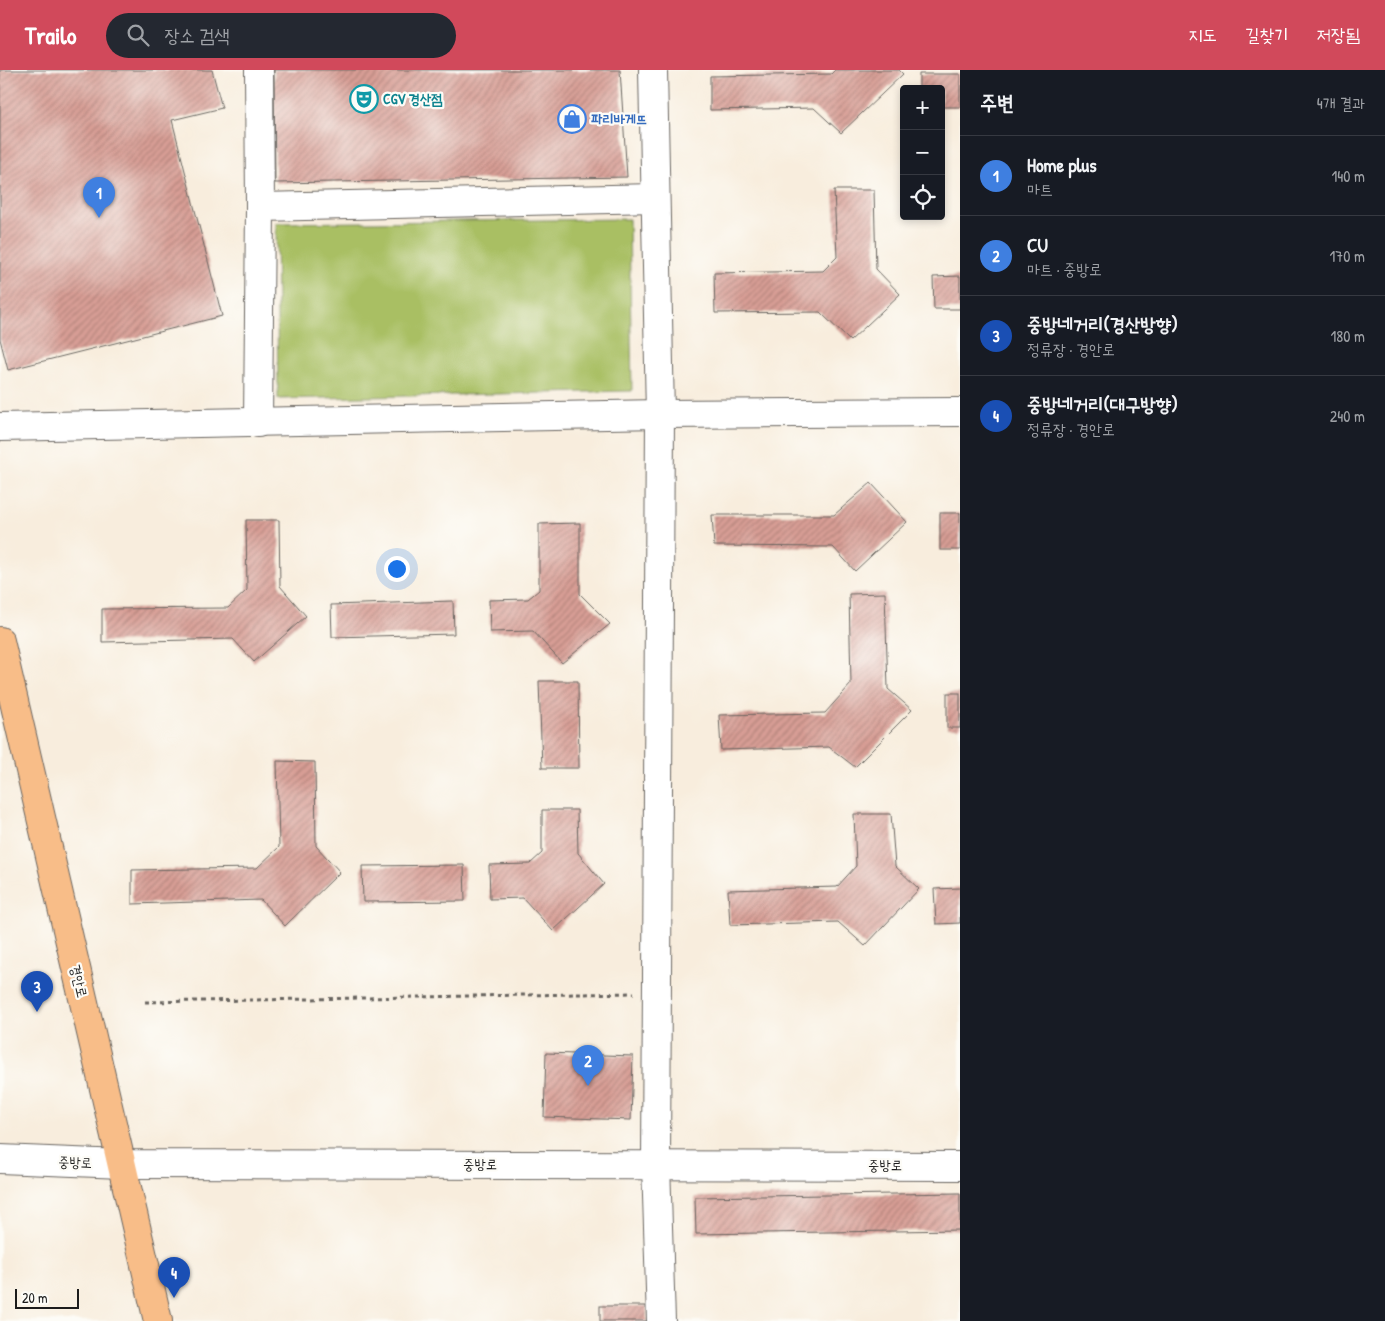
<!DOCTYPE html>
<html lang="ko">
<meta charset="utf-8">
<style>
:root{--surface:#171b24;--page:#242831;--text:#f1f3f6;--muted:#9ea1a6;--line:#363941;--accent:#d1495b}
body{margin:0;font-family:"Patrick Hand","Poor Story",sans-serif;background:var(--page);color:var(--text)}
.controls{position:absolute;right:15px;top:15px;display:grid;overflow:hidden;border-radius:5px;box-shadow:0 2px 8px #0003}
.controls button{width:45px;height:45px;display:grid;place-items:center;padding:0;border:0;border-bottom:1px solid var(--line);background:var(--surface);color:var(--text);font:25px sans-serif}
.scale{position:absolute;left:15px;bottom:12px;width:64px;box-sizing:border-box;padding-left:5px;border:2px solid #1c1c1c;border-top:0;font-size:14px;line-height:18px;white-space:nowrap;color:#1c1c1c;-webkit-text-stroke:4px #fdfcf7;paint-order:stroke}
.you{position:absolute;left:396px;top:498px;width:18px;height:18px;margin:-12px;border:4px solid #fff;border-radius:50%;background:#1a73e8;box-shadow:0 0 0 8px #1a73e833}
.badge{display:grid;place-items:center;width:32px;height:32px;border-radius:50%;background:var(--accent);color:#fff;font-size:16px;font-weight:700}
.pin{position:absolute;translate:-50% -41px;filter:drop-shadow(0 1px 2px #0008)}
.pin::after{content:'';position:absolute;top:26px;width:18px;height:15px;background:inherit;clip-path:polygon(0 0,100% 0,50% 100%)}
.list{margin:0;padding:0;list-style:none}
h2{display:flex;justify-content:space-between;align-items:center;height:65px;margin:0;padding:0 20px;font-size:21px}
h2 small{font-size:16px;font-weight:400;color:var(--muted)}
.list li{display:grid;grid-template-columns:32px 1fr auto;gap:15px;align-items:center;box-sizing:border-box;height:80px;padding:0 20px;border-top:1px solid var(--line)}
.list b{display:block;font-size:19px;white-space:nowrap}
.list p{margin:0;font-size:16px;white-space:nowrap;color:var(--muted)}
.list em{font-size:16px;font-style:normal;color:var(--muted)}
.icon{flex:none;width:28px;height:28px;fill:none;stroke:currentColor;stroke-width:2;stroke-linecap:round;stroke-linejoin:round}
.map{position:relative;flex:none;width:960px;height:1251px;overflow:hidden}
header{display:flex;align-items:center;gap:30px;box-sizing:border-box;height:70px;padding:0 25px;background:var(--accent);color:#fff}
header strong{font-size:24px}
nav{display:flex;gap:28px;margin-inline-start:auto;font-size:18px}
.search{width:350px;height:45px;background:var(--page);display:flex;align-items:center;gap:12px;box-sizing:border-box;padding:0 18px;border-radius:28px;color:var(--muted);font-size:19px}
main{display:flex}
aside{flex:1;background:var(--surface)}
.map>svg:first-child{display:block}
.green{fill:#a9bf64;stroke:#626e40}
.building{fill:url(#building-hatch)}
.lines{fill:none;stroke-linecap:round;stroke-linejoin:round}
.minor-casing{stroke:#696560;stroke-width:30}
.major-casing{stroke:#696560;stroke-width:30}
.path{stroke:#696560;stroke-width:3;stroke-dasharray:4 4;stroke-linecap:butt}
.minor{stroke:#fff;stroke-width:28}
.major{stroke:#f8bd88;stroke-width:28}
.labels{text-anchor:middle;stroke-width:4.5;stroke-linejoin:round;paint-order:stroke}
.culture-label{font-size:14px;font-weight:bold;fill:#0d838f;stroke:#fdfcf7;text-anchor:start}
.shop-label{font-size:14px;font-weight:bold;fill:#366cbe;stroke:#fdfcf7;text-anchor:start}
.street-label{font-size:14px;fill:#1c1c1c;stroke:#fdfcf7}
</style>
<header>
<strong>Trailo</strong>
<div class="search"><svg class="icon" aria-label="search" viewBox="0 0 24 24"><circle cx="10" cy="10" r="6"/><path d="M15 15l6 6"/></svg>장소 검색</div>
<nav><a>지도</a><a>길찾기</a><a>저장됨</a></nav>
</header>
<main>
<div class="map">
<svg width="960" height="1251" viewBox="0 0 960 1251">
<defs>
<pattern id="building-hatch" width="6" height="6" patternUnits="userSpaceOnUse" patternTransform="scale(1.25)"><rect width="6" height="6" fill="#d89e95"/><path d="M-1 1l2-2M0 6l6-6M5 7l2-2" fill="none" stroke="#ae8079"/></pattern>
</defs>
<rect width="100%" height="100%" fill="#fdfcf7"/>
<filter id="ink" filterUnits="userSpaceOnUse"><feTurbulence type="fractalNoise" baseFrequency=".02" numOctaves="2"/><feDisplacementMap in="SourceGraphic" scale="10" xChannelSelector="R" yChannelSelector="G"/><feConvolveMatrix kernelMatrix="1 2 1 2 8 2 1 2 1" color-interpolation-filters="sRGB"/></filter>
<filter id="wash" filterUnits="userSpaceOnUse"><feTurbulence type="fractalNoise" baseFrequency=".0096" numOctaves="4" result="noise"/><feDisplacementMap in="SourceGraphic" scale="20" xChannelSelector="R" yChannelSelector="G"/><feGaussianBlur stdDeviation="1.12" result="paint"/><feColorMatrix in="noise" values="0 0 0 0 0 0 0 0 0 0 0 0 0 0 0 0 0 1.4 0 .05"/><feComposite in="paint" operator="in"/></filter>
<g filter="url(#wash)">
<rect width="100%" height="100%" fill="#f8eddd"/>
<!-- green -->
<polygon class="green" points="629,149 632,321 278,329 276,153"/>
<g id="blocks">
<!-- building -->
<g class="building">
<polygon points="0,0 212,0 222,38 172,50 222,246 8,300 0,269"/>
<polygon points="274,0 620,0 627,107 275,113"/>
<polygon points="835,0 899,0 903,4 841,63 814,38 710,40 710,6 831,4"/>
<polygon points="919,4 960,4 960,37 941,37 941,19 919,19"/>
<polygon points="834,120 874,120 876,199 900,224 850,271 820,242 715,243 714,203 823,201 837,187"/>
<polygon points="960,206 960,239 934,239 933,207"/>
<polygon points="871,413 907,452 855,501 833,477 714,476 712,445 834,445"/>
<rect x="940" y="443" width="20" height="37"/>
<polygon points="246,450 279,450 280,516 306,546 254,592 233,569 102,572 102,539 228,538 247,520"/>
<polygon points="580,453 580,524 610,554 562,593 533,561 490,562 489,530 528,529 539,520 539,454"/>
<polygon points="885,523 888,619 912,640 855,697 829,677 721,680 719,645 825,643 851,614 849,524"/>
<polygon points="453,531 454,564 332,567 331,535"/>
<polygon points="539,611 578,611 579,698 542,698"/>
<rect x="947" y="623" width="13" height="35"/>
<polygon points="277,691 315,692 316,776 340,802 285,856 261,830 132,834 132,800 257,798 279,777"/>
<polygon points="542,740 577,740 578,783 604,814 553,861 523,828 490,829 489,795 530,794 542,783"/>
<polygon points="854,744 891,744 895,796 919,819 865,876 838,852 730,855 728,820 837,817 856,796"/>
<polygon points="464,795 465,831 363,832 362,796"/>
<polygon points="960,818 960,853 936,854 934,819"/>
<polygon points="546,983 633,986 631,1050 544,1047"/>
<polygon points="960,1123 960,1160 696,1164 695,1127"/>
<rect x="600" y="1236" width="47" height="15"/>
</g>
</g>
</g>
<g filter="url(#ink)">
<use href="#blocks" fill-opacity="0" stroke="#696560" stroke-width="1"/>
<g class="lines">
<defs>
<g id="minor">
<polyline points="259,0 260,137"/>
<polyline points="653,0 660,344 656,1094 661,1251"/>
<polyline points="258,353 260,137 655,128"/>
<polyline points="0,357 660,344 960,342"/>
<polyline points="0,1089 122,1094 960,1096"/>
</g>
<polyline id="major" points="0,571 158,1251"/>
</defs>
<!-- minor casing -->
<use href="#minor" class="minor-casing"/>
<!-- major casing -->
<use href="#major" class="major-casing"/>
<!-- path -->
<polyline class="path" points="145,932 634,923"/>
<!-- minor -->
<use href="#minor" class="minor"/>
<!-- major -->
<use href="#major" class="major"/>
</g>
</g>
<!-- icons -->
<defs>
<symbol id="theatre-ring" viewBox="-11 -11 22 22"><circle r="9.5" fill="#fdfcf7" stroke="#0f9aa8" stroke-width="1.5"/><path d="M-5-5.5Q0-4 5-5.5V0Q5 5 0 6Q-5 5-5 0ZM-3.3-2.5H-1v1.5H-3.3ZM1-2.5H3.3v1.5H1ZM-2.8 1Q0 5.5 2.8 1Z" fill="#0f9aa8"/></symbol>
<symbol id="shop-ring" viewBox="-11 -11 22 22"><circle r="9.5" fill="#fdfcf7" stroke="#3f7fe0" stroke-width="1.5"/><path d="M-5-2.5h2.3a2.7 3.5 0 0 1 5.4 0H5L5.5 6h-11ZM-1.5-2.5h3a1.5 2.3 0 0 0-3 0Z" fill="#3f7fe0"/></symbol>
</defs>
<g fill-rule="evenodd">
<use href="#theatre-ring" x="348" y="13" width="32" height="32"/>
<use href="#shop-ring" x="556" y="33" width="32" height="32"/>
</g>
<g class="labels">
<!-- culture labels -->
<g class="culture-label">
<text x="383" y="34">CGV 경산점</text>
</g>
<!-- shop labels -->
<g class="shop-label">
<text x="591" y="54">파리바게뜨</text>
</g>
<!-- street labels -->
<g class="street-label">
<text transform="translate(79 911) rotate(77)" y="5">경안로</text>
<text transform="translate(75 1092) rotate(2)" y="5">중방로</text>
<text x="480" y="1099">중방로</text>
<text x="885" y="1100">중방로</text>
</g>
</g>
</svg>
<div class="controls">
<button>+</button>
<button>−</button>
<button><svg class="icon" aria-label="locate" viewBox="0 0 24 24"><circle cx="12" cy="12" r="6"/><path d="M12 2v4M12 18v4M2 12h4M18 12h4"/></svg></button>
</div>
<div class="scale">20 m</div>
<div class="you"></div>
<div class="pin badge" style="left:99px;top:148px;background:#3f7fe0">1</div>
<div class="pin badge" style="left:588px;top:1016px;background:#3f7fe0">2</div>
<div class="pin badge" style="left:37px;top:942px;background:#1a4fb4">3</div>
<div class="pin badge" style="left:174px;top:1228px;background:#1a4fb4">4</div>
</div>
<aside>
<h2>주변<small>4개 결과</small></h2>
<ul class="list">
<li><span class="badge" style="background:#3f7fe0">1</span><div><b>Home plus</b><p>마트</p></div><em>140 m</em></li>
<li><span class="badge" style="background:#3f7fe0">2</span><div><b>CU</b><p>마트 · 중방로</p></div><em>170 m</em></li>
<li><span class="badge" style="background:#1a4fb4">3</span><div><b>중방네거리(경산방향)</b><p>정류장 · 경안로</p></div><em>180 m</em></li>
<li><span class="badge" style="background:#1a4fb4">4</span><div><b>중방네거리(대구방향)</b><p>정류장 · 경안로</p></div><em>240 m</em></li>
</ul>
</aside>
</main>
